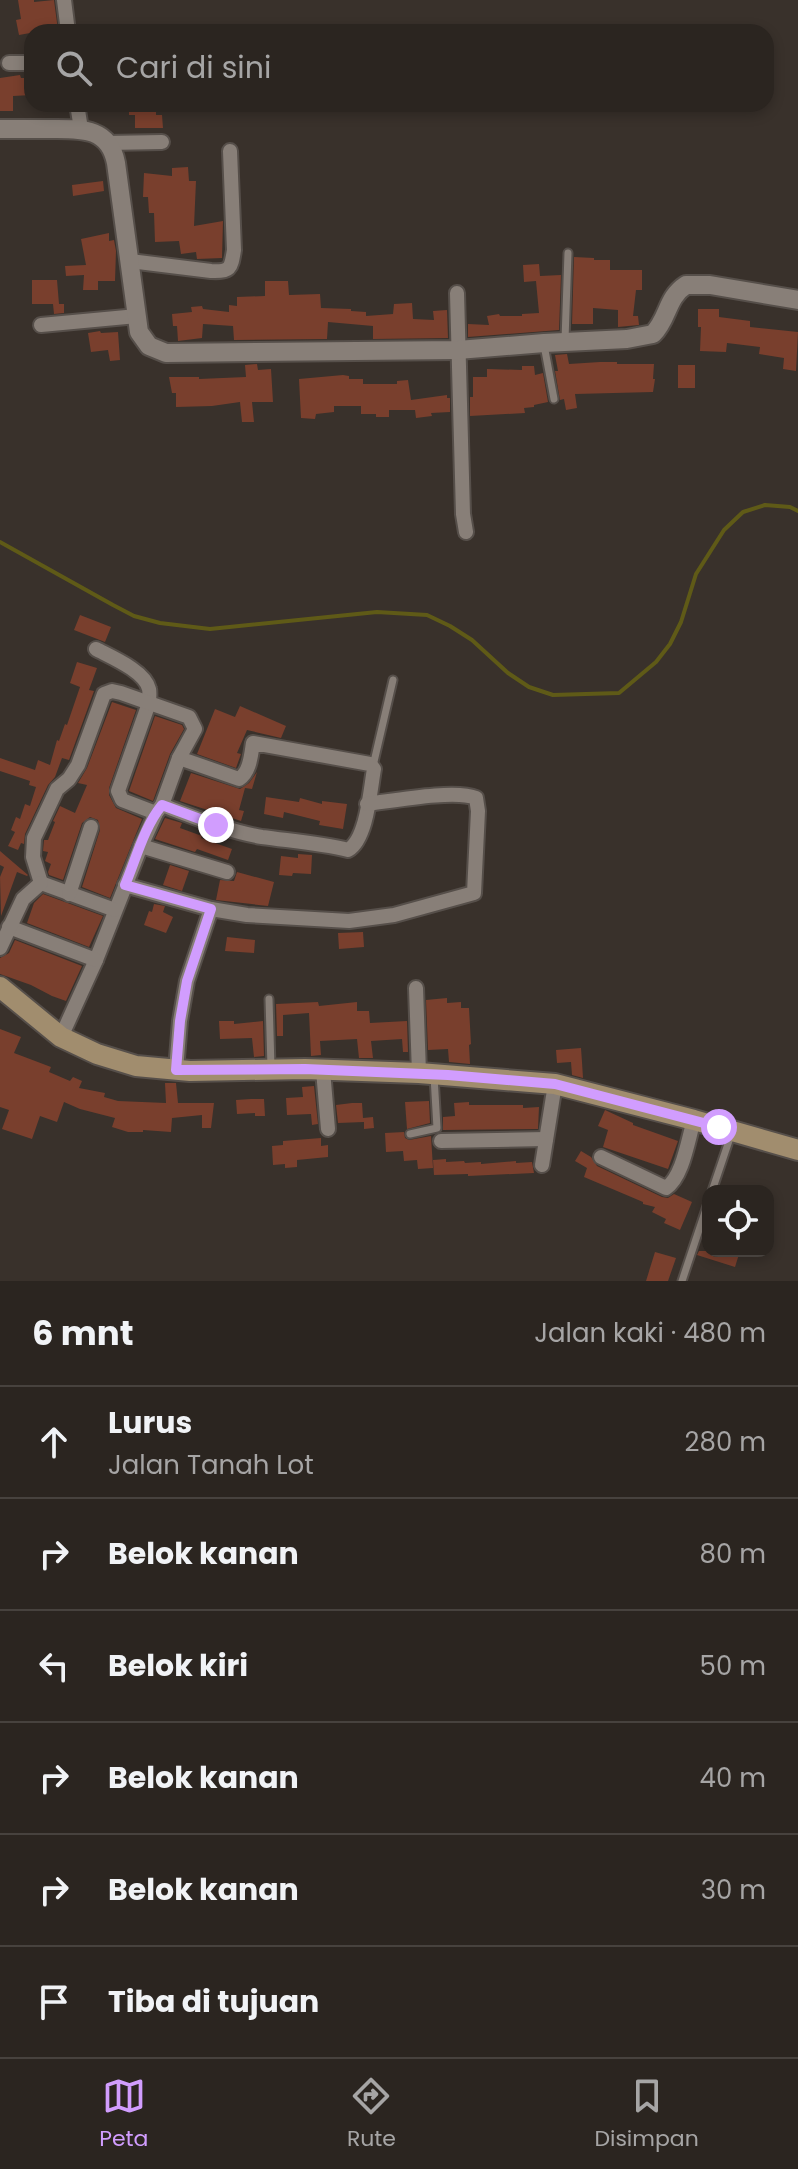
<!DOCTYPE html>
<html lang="id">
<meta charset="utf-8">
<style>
:root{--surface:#2b2520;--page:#332d29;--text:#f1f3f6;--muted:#a6a5a5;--line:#47423e;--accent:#d19dfe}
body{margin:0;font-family:Poppins,sans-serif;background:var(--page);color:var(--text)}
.controls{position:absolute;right:24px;bottom:24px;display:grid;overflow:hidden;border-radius:16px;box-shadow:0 4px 12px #0003}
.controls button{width:72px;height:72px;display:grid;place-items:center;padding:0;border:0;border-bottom:2px solid var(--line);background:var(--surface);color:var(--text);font:40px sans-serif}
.stop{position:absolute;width:24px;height:24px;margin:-18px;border:6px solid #d19dfe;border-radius:50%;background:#fff}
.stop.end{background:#d19dfe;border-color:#fff;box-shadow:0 2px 8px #0008}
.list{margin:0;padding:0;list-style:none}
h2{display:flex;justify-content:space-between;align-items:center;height:104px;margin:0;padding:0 32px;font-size:34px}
h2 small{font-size:26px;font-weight:400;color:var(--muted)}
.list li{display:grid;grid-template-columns:52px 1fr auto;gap:24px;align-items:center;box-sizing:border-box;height:112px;padding:0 32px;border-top:2px solid var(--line)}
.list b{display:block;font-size:30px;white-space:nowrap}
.list p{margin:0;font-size:26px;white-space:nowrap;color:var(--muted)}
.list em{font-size:26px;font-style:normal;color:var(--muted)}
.icon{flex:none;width:44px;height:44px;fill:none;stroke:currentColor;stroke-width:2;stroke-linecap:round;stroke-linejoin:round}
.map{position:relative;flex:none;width:798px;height:1281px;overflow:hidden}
.search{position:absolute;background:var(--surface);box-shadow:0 4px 12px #0003;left:24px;right:24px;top:24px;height:88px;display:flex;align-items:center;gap:20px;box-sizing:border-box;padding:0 28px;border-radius:24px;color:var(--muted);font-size:30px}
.sheet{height:776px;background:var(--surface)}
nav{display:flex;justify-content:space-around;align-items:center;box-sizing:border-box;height:112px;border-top:2px solid var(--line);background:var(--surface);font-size:22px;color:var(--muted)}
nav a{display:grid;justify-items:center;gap:4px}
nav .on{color:var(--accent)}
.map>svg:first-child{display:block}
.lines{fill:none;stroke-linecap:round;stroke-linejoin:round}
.stream{stroke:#5f5a17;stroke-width:4}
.building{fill:#793f2d}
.service-casing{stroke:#564f4a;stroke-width:11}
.minor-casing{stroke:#564f4a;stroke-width:18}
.tertiary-casing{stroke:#564f4a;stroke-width:22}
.secondary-casing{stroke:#564f4a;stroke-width:24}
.service{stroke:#887f78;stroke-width:7}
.minor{stroke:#887f78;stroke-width:14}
.tertiary{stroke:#887f78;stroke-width:18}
.secondary{stroke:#a18d6e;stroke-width:20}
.route{stroke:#d19dfe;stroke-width:10}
</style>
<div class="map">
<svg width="798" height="1281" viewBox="0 0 798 1281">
<rect width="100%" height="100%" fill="#39312b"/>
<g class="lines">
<!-- stream -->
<polyline class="stream" points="0,542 113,605 134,616 160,623 210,629 377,612 427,615 450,626 472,640 508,673 529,687 553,695 619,693 656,662 670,644 681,622 696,574 724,530 743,512 765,505 790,507 798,511"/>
</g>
<!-- building -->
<g class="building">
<polygon points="18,0 34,0 34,2 54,0 58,30 47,30 19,35 16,20 21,19"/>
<polygon points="20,75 21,78 31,78 32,95 13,96 13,111 0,111 0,78"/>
<polygon points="129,104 156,104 156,115 162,115 163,128 135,128 135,115 129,115"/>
<polygon points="188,167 189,181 196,181 194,226 223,221 222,258 197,259 196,252 181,254 179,241 155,242 154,213 149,213 148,197 143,197 144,173 172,176 172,168"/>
<polygon points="103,181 104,191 73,196 72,185"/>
<polygon points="109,233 109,241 114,240 116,251 115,281 98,281 98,290 83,290 84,275 66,276 65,266 86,265 81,239"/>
<polygon points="574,257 594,258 594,260 610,260 610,270 642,270 642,290 636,290 633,316 638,316 639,325 618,327 618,310 593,308 593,324 572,324"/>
<polygon points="539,264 540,276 561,275 559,330 468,337 468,324 489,325 487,316 499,314 500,316 522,316 522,314 539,313 536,281 524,282 523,265"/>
<polygon points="32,280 57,280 59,304 64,304 64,313 54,314 53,304 32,304"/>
<polygon points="265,281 288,281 289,295 320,294 321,308 351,309 351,311 366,312 366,316 393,314 394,304 412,303 413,319 434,320 433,311 447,310 448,338 373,339 373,326 328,322 327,339 234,340 233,326 203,324 202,338 178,341 177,326 173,326 172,314 192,312 191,307 202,306 203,309 229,312 229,305 237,306 237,297 265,296"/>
<polygon points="698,309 719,309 719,317 750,321 750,327 798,332 796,371 783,369 784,358 759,354 760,347 727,343 726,352 700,351 701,327 698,327"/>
<polygon points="100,331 101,333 118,332 120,360 110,361 108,350 91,352 88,333"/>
<polygon points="567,354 569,364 600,362 617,362 617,364 654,364 653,379 655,379 653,392 575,394 577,408 566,410 564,399 560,400 555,371 558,371 555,355"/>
<polygon points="257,364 258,370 271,369 273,402 252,402 254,422 242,422 240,402 212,406 176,407 176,393 172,393 169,377 199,377 199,379 246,377 245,365"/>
<rect x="678" y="365" width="17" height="23"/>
<polygon points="522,366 534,366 535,375 543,373 548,402 534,405 534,407 524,408 525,413 470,416 470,397 473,397 473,377 487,377 487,369 522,370"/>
<polygon points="343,375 349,376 349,379 363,379 363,384 397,384 397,381 408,380 411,400 447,395 447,398 450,398 450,412 431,413 432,416 416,418 415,410 389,410 389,417 376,417 376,414 361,414 361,406 334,406 334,412 316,414 315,419 301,418 299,379"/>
<polygon points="80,615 111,627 105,642 74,630"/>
<polygon points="77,662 97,668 89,690 94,691 69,760 62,758 55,777 48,785 25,834 24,844 21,843 18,850 8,846 15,832 11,830 16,817 20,819 25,804 30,806 36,787 29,785 30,781 0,771 0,758 35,770 38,760 50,765 57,740 59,741 65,724 67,725 80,687 70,683"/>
<polygon points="112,702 136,710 109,788 109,795 116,808 142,819 110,898 82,887 100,830 98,820 90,817 82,823 63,880 49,875 48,872 51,864 45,861 48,852 43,851 44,840 48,840 55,822 53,821 60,806 75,813 87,785 78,783 87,768"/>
<polygon points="240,706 286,726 281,738 247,730 237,753 241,754 236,768 197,754 215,709 235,717"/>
<polygon points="155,716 182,725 184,729 170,754 153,801 129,791"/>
<polygon points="257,772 252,789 245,788 239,810 244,811 241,821 180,801 191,773 240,789 249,783"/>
<polygon points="266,797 299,802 300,798 322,804 322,801 347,804 343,829 319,825 320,821 284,812 283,818 264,814"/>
<polygon points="165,818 182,823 180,828 202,836 201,838 232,849 228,860 197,849 195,852 155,839"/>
<polygon points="0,851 28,875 27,876 17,872 1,916 0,877 4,867 0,865"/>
<polygon points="298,854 312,855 311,874 293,873 292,876 279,875 281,856 298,858"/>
<polygon points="170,865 189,871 182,891 163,885"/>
<polygon points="237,872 274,882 268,906 216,900 220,880 234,881"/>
<polygon points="43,894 103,916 89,947 27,923 34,903"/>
<polygon points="154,904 165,906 163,912 173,917 166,933 144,925 149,911 152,912"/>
<polygon points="363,932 364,947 339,949 338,933"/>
<polygon points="227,937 255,940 254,953 225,951"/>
<polygon points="15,940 82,966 66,1001 52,996 31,985 0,974 0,958 9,953"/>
<polygon points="447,998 447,1003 461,1002 461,1008 469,1008 471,1044 469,1045 470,1064 449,1062 448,1049 428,1050 426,1000"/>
<polygon points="318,1002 319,1006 357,1002 357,1011 369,1011 370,1023 407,1021 408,1052 403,1052 402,1039 371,1041 373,1058 359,1058 357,1039 320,1041 321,1055 311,1056 309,1013 283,1015 283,1036 277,1036 276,1004"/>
<polygon points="219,1021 234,1021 234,1024 263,1021 264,1056 254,1057 252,1038 220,1039"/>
<polygon points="0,1029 21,1037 14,1053 51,1067 49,1072 70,1081 73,1077 82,1081 79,1088 105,1093 104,1097 118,1101 166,1103 165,1083 176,1083 178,1103 214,1103 211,1128 202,1128 202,1115 172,1118 171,1132 143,1130 143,1132 128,1132 112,1127 115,1118 80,1109 64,1102 57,1122 40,1116 32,1139 2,1129 9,1110 0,1107"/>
<polygon points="581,1048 582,1062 583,1078 572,1075 571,1062 557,1063 556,1050"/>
<polygon points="314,1086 318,1124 312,1125 311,1114 287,1115 286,1098 303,1097 302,1087"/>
<polygon points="251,1099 264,1099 265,1116 255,1116 255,1113 237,1114 236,1100"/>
<polygon points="429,1101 430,1123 407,1129 405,1102"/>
<polygon points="469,1102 469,1105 523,1105 523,1108 539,1107 538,1129 443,1130 443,1117 455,1116 454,1103"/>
<polygon points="352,1103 362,1103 363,1118 373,1117 374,1128 364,1129 364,1122 338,1123 336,1105"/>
<polygon points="605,1110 633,1123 633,1125 678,1141 668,1169 603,1147 608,1130 598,1126"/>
<polygon points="404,1132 405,1138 409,1140 431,1136 433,1168 418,1169 417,1160 404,1161 403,1151 386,1152 385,1133"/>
<polygon points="321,1138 321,1146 328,1145 328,1157 297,1160 297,1167 285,1168 285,1164 273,1165 272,1146 283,1145 283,1141"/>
<polygon points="581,1151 591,1157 597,1166 662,1197 668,1198 674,1194 692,1202 680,1230 664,1223 666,1219 652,1212 655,1207 643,1204 643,1202 584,1177 587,1168 575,1161"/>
<polygon points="446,1159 446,1162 464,1161 465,1163 481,1162 481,1164 516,1161 516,1163 532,1162 534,1173 468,1176 468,1174 434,1175 433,1160"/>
<polygon points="699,1251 740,1251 735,1267 697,1255"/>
<polygon points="655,1252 676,1258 668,1281 646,1281"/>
</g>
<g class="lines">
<defs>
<g id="service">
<polyline points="565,340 568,253"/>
<polyline points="544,345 554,399"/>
<polyline points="373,766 393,680"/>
<polyline points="269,999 271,1067"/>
<polyline points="410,1134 437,1128 434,1076"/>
<polyline points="712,1191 732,1132"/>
<polyline points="682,1281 708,1203"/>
</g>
<g id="minor">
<polyline points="64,0 68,32"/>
<polyline points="9,63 32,63"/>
<polyline points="77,104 81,129"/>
<polyline points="107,143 162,142"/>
<path d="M 130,261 L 211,271 C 231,272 231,268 234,250 L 230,151"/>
<polyline points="457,293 463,514 466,532"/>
<polyline points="41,325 137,316"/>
<path d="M 96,649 C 111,657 145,671 149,689 C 150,693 149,698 149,703 L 118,791 L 122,800 L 156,813"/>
<path d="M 162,805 C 194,817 227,831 262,837 C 291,841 320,843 348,850 C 367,839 370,791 374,769 L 370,764 L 253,743 C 251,755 250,772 239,779 L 179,758"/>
<polyline points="141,846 227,872"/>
<polyline points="41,883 33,857 34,838 57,789 69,779 78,765 104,694 112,691 121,693 189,717 195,729 179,758 162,805 156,813 141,846 96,960 61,1037"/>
<polyline points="41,883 115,910"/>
<path d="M 125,885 L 211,909 L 247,915 L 349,921 L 394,915 L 474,893 L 478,811 L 476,798 C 455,789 392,801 367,804"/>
<polyline points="69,894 91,827"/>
<polyline points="9,927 96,960"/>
<polyline points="0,948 23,899 41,883"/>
<polyline points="416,988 419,1073"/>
<polyline points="176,1070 180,1021 187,981 211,909"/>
<polyline points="323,1070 328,1129"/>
<polyline points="441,1141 546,1139"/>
<path d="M 601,1157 L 666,1188 C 683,1177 688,1139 694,1120"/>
<polyline points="542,1165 555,1084"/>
</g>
<path id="tertiary" d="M 0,129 C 17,129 34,129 51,129 C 81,129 109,127 116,163 L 139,332 L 149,346 L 166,353 L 458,350 L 544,343 L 627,339 L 653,334 C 669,318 666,298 686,285 L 710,285 L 798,300"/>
<polyline id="secondary" points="0,987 61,1037 97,1054 136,1066 190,1071 305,1069 419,1073 555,1084 694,1120 798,1150"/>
</defs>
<!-- service casing -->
<use href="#service" class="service-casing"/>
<!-- minor casing -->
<use href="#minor" class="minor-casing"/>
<!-- tertiary casing -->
<use href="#tertiary" class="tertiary-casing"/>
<!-- secondary casing -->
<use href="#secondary" class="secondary-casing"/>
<!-- service -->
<use href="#service" class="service"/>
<!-- minor -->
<use href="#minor" class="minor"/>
<!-- tertiary -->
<use href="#tertiary" class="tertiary"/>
<!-- secondary -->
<use href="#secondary" class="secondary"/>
</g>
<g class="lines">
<!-- route -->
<path class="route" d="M 216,825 L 162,805 C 144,827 136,859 125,885 L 211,909 L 187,981 L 180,1021 L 176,1070 L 305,1069 L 448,1075 L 555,1084 L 719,1127"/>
</g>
</svg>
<div class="controls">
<button><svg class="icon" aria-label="locate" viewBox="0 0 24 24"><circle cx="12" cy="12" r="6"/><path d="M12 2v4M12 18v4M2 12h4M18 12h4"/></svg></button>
</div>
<div class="stop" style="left:719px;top:1127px"></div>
<div class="stop end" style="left:216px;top:825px"></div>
<div class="search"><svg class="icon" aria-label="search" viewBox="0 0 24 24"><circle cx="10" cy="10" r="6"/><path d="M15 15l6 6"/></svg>Cari di sini</div>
</div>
<section class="sheet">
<h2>6 mnt<small>Jalan kaki · 480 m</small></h2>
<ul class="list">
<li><svg class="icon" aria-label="ahead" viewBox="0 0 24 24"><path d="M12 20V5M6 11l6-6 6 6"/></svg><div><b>Lurus</b><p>Jalan Tanah Lot</p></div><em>280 m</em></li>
<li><svg class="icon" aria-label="right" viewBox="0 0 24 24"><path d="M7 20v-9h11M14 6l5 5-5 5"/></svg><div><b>Belok kanan</b></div><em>80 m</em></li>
<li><svg class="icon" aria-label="left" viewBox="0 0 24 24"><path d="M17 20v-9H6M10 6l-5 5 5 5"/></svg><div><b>Belok kiri</b></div><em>50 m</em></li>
<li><svg class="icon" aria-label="right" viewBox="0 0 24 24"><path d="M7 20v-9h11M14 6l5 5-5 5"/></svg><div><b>Belok kanan</b></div><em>40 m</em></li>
<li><svg class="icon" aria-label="right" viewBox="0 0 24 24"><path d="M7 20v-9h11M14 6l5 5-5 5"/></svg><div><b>Belok kanan</b></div><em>30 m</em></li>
<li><svg class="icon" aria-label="arrive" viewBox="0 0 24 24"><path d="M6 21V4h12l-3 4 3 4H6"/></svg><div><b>Tiba di tujuan</b></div></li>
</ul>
</section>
<nav>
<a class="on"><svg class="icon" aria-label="map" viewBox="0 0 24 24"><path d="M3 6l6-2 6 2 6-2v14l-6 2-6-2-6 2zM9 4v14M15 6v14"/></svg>Peta</a>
<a><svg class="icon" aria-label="directions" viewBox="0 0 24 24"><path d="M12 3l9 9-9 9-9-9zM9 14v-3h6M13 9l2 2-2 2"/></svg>Rute</a>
<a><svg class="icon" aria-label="saved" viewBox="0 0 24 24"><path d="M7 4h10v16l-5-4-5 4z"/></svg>Disimpan</a>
</nav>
